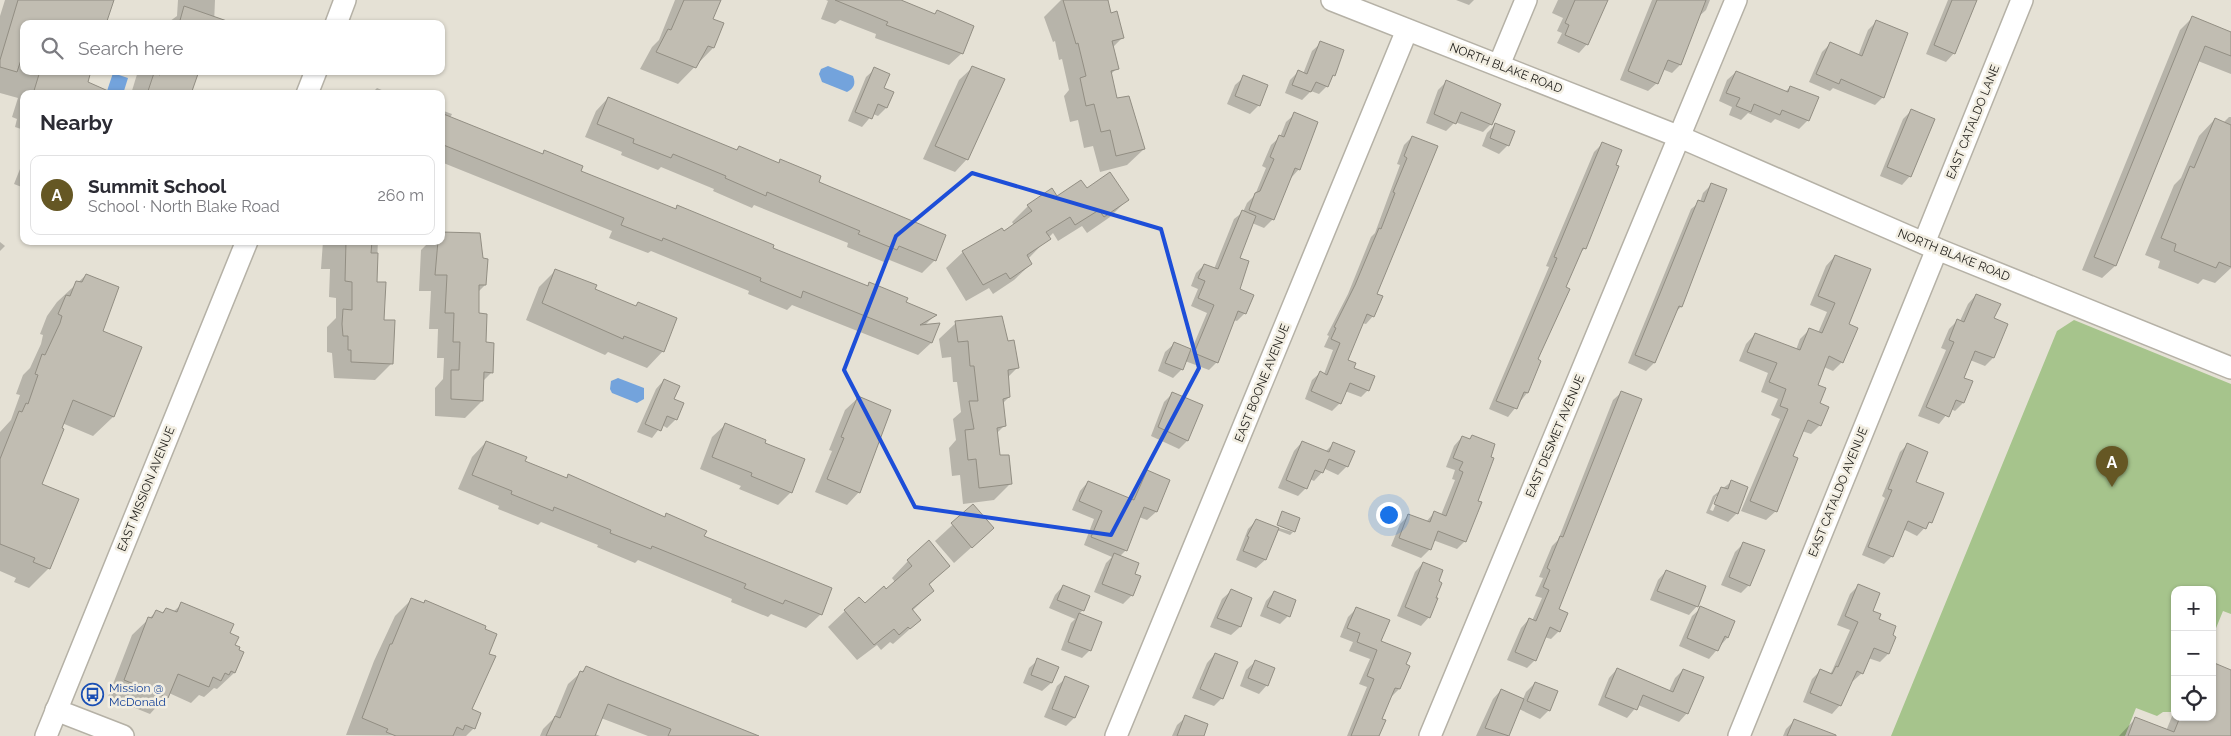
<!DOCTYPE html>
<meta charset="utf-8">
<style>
:root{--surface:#fff;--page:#f7f7f7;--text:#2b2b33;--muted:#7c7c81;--line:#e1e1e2;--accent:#655724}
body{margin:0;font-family:Raleway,sans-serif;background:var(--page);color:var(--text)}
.controls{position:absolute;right:15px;bottom:15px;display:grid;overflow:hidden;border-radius:10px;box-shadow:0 1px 4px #0004}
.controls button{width:45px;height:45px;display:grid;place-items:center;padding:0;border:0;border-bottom:1px solid var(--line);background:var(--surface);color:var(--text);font:25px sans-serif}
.you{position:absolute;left:1388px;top:514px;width:18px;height:18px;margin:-12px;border:4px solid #fff;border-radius:50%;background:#1a73e8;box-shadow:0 0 0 8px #1a73e833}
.badge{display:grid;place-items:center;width:32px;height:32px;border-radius:50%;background:var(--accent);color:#fff;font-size:16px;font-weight:700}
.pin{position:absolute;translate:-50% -41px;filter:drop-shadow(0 1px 2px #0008)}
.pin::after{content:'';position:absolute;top:26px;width:18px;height:15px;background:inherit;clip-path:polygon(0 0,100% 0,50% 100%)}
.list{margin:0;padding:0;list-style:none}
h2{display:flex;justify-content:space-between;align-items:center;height:65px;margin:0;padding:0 20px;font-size:21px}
h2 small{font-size:16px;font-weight:400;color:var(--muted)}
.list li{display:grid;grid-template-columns:32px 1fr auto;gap:15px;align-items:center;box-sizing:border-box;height:80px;margin:0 10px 10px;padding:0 10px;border:1px solid var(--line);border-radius:10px}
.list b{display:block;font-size:19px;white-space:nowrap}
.list p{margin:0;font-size:16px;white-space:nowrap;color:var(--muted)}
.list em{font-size:16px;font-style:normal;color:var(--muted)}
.icon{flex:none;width:28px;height:28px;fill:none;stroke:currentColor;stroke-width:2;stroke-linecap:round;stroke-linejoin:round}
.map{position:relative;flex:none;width:2231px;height:736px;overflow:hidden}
.search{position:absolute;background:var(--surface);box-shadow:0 1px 4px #0004;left:20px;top:20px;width:425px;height:55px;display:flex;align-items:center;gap:12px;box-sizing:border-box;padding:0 18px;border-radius:10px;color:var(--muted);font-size:19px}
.panel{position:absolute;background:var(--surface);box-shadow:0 1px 4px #0004;left:20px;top:90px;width:425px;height:155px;border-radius:10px}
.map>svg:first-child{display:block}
.green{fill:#a6c48c}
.water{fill:#73a3dc}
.shadow{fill:#0003;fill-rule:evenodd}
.building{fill:#c1bdb2;stroke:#928e83}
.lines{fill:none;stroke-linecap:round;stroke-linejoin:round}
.minor-casing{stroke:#b5b1a6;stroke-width:24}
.minor{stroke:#fff;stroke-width:21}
.marked{fill:none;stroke:#1d4ed8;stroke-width:4;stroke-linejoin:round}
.labels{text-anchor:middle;stroke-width:5;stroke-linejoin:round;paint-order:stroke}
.street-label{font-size:12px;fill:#1a1915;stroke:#f2eee2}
.transit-label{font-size:12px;fill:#164399;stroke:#f2eee2;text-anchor:start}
</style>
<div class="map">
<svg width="2231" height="736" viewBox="0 0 2231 736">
<rect width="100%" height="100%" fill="#e5e1d5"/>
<!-- green -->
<polygon class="green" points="2074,320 2231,384 2231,614 2223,611 2212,638 2212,590 2175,590 2175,712 2163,712 2157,716 2136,708 2125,736 1891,736 2057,331"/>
<!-- water -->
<g class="water">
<path d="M 828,66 L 853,76 C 856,84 854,88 847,92 L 822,82 L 819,74 L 821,69 Z"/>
<polygon points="113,73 128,78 123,94 106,94"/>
<polygon points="618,378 644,388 644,399 637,403 612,393 610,389 611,381"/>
</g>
<!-- shadow -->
<g class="shadow">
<polygon points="5,0 113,0 24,24 24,71 89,71 82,94 24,94 24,130 15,127 17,119 12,117 18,98 0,93 0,16"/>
<polygon points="178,0 215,0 214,24 166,24 177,16"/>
<polygon points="675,0 719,0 711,20 713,48 678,84 640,69 652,47 659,40"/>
<polygon points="826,0 898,0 934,15 937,12 962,53 949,65 875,38 876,34 840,20 835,24 821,19 828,1"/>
<polygon points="1061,0 1106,0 1110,14 1123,37 1112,48 1117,68 1110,75 1116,100 1144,149 1127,165 1100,172 1093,146 1084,148 1078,120 1070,122 1064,96 1069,90 1062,59 1059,60 1055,41 1053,42 1044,17"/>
<polygon points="1456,0 1474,0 1469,5"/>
<polygon points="1558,0 1599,0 1587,44 1579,53 1557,43 1562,33 1557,31 1563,18 1552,13"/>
<polygon points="1652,0 1710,0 1706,10 1697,18 1680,65 1672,73 1662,69 1657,83 1648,91 1620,80"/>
<polygon points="1948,0 1976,0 1954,53 1946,62 1926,54"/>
<polygon points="2192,18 2231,33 2231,74 2198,61 2115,266 2102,278 2082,270 2180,30"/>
<polygon points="1876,22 1883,97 1875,105 1833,88 1830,91 1809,82 1822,52 1830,44 1858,56 1868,30"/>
<polygon points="1321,43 1327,86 1319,94 1311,91 1302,100 1285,93 1290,80 1298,72 1303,74 1312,51"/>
<polygon points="972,68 967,159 955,172 923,159 959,80"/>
<polygon points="875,69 883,89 886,108 878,116 873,114 862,127 848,121 866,77"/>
<polygon points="138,71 199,71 190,94 131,94"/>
<polygon points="1736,72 1785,92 1790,87 1808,120 1799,129 1775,119 1771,123 1748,113 1741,120 1729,115 1732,107 1719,101 1727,80"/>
<polygon points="1244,77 1259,105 1250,114 1227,104 1235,85"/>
<polygon points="1446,82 1491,124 1483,132 1455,122 1446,131 1426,123 1438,90"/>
<polygon points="377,88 391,94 371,94"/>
<polygon points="608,98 736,151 739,147 778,164 781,161 935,260 922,273 887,259 884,262 847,247 848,243 754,205 752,208 713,191 714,189 661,167 658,170 621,155 622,152 585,137 596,111"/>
<polygon points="441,110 452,114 450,118 541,155 544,152 580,171 675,210 677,207 771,249 866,287 869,284 905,303 935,315 924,326 931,343 918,355 792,305 787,310 748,294 749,291 651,251 648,253 609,238 612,231 441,162"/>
<polygon points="1912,110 1910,176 1902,185 1880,176 1903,119"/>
<polygon points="1295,114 1299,169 1291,178 1273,219 1264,228 1252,223 1238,258 1245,273 1238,290 1245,313 1237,321 1233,320 1217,362 1209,370 1185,361 1182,369 1173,378 1158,371 1165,352 1174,344 1191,351 1207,313 1191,306 1198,289 1191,286 1196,273 1204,265 1214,269 1234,219 1243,212 1247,203 1255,195 1266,168 1262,166 1271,145 1280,137 1286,122"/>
<polygon points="2229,117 2231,117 2231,268 2215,283 2203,279 2198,284 2158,268 2160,261 2145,255 2174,185 2181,178 2199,136 2215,119 2223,123"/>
<polygon points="1496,124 1508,145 1499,154 1482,146 1487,133"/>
<polygon points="1412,137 1376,294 1373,316 1366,324 1362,323 1347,361 1368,390 1361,397 1345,391 1340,403 1332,411 1305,399 1312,380 1320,373 1324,374 1333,350 1324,347 1329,336 1327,335 1348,294 1371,237 1375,233 1400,165 1397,164 1404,145"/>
<polygon points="1603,143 1585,248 1579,254 1536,360 1527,393 1508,417 1489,409 1549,267 1546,266 1594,152"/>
<polygon points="24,159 24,188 14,184"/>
<polygon points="1711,185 1681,307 1674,313 1654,363 1646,371 1628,363 1691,209 1700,202 1703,193"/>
<polygon points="1087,190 1127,200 1110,217 1087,233 1082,226 1058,241 1053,233 1028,259 1031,264 1014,280 993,294 989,288 966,301 946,268 963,252 1014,225 1012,222 1028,206"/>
<polygon points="323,241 378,241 376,283 392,363 375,380 334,378 332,353 327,352 327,327 336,318 336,298 329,297 330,269 321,269"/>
<polygon points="430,241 441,241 485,285 478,292 478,314 492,372 483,381 482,401 465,418 435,416 435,388 443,379 444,358 437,358 438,329 429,329 431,291 419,291 421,250"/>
<polygon points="0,242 5,246 0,251"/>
<polygon points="1835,256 1847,325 1842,362 1833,371 1824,367 1816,386 1820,425 1811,434 1802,431 1791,457 1776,511 1766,520 1741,511 1780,419 1771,415 1778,399 1761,392 1768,373 1739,361 1746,344 1755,334 1796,350 1800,339 1810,329 1818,333 1827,312 1810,305 1826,266"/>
<polygon points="556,270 593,290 663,351 647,368 608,352 605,355 526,320 539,287"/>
<polygon points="86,275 102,331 141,348 113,417 93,436 62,423 40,485 49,568 29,588 14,582 16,578 0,571 0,432 11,420 20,395 16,394 23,375 30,368 41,344 43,335 40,334 47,316 57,302"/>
<polygon points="1976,295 1993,319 1993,358 1985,366 1970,360 1963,378 1963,403 1955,411 1951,409 1939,424 1918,416 1946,350 1941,348 1949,329 1958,320 1960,321 1968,304"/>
<polygon points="956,323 1007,342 1018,367 1007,378 1009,397 1002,404 1004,426 996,434 999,457 1011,483 994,500 963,504 960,475 952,476 949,448 956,440 953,419 961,412 957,382 953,382 951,357 942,358 939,339"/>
<polygon points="664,380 673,400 676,419 667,428 662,425 652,438 637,432 656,389"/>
<polygon points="1622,392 1557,610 1559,631 1551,639 1544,637 1535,660 1527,668 1507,660 1521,628 1529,619 1532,621 1542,598 1535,596 1543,578 1539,577 1552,546 1558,540 1613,400"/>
<polygon points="1172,394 1187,441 1179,449 1151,436 1164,402"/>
<polygon points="858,398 859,492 847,505 815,492 832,451 829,450 845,410"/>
<polygon points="725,425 763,444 791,492 778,505 739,489 741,486 700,469 712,437"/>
<polygon points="1462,437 1469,440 1472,437 1477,502 1465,541 1457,549 1433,540 1430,549 1421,558 1391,546 1400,524 1409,515 1426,522 1434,513 1441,515 1455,480 1452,479 1455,470 1446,467 1454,446"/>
<polygon points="486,442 523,462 565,479 568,476 664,518 666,515 821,614 806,628 771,614 768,617 731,602 732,599 638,560 635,563 597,547 598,545 541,522 538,525 498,509 499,506 458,489 472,457"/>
<polygon points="1302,442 1325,452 1334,443 1347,466 1338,475 1325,469 1314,481 1310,479 1306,488 1298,496 1278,488 1294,451"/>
<polygon points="1907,445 1914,483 1930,522 1917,536 1903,529 1892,556 1884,564 1862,555 1885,498 1882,496 1900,452"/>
<polygon points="1147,472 1168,480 1156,512 1147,520 1139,517 1126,550 1120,556 1133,574 1132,595 1123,604 1094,592 1106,563 1112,557 1084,545 1094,519 1072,510 1080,491 1088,482 1130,500 1138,480"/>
<path d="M 1731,482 L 1737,513 L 1728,522 L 1706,513 L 1713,496 ZM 1716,496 L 1719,496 L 1713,511 L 1710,510 Z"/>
<polygon points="973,506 993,528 954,563 935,541"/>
<polygon points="1256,521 1293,532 1290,535 1277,530 1265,560 1256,568 1236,560 1248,529"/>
<polygon points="1744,543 1749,585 1741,593 1721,585 1735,552"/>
<polygon points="908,561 949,566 928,586 933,591 912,611 920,620 893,644 890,642 881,650 877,645 857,660 828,627 845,611 865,605 886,590 895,582 892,578"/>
<polygon points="1423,563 1437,582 1429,617 1421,626 1397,616 1415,572"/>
<polygon points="1666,571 1697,606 1689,615 1650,600 1658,580"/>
<polygon points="1063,586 1083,610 1079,614 1090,650 1082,658 1061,650 1071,623 1075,619 1049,608 1055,595"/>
<polygon points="1858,586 1871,611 1891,636 1895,637 1888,654 1880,662 1868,658 1862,673 1853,681 1851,680 1840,705 1832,714 1803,702 1812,679 1821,670 1830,674 1832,671 1850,630 1837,625 1850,594"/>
<polygon points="1231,591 1251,599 1240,627 1231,635 1210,627 1222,599"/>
<polygon points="1274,592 1288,616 1280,624 1260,616 1266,601"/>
<polygon points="412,599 422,604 425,601 470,710 474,728 466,736 346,735 374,661 395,616"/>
<polygon points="182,604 228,633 237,651 242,653 234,673 217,689 214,688 204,697 199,695 191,703 169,693 150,714 108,697 132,635 156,612 162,613 166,609 173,612"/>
<polygon points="1357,608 1380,641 1408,666 1399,689 1390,698 1381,719 1377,736 1347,736 1367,687 1359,684 1370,659 1349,651 1353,642 1340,637 1348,617"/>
<polygon points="1701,608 1734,622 1727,638 1709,659 1679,646 1692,616"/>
<polygon points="1215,654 1222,698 1214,706 1192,698 1207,663"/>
<polygon points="1038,660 1057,668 1051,683 1042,691 1023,683 1029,668"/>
<polygon points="1255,662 1267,685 1259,694 1240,686 1246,670"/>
<polygon points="587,667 757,736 648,736 601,718 595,734 600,736 540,736 543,729 554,718 568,684"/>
<polygon points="1617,669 1669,691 1675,678 1683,670 1687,713 1679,722 1638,705 1627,718 1598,705 1609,678"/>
<polygon points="2231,671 2231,736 2119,736 2135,719 2166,731 2175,709 2175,717 2212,717"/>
<polygon points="1066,678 1087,687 1074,718 1066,726 1044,717 1057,686"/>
<polygon points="1535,683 1549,710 1540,719 1519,709 1508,736 1476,736 1493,699 1501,690 1523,699 1526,692"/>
<polygon points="1186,717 1202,736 1172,736 1177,725"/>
<polygon points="1795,720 1812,736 1783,736 1786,729"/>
</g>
<!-- building -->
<g class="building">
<polygon points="18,0 114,0 106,24 24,24 24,51 17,72 0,67 0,60"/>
<polygon points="684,0 721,0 713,19 724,23 714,48 708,46 696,68 656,52 668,29 671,30"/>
<polygon points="835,0 901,0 935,14 937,10 974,26 963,54 886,25 888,22"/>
<polygon points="1063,0 1108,0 1111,13 1117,11 1124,38 1112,41 1119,69 1111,71 1117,98 1129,96 1145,149 1116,156 1110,130 1101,132 1094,104 1086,106 1080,78 1086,76 1078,43 1076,44"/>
<polygon points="1575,0 1608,0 1588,45 1565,35 1569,25 1565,23"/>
<polygon points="1657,0 1706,0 1681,65 1668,60 1658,84 1628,71"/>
<polygon points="1952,0 1977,0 1955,54 1934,45"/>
<polygon points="184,6 227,21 227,24 179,24"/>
<polygon points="2192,16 2231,32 2231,56 2205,46 2116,266 2094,257"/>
<polygon points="1876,20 1908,33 1884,98 1841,79 1839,84 1816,74 1830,42 1862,56"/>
<polygon points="1320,41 1344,50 1335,76 1333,75 1328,87 1316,82 1311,92 1292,85 1298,70 1307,74"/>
<polygon points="972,66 1005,79 968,160 935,146"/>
<polygon points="874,67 890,74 884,88 894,92 887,108 878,104 872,119 855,112"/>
<polygon points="40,71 91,71 88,82 115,94 33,94"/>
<polygon points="162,71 199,71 191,94 147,94 154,73 160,75"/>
<polygon points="1736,71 1788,92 1790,86 1819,97 1809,121 1782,110 1780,115 1754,104 1751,112 1736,106 1740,98 1726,93"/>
<polygon points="1243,75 1268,85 1260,106 1235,96"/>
<polygon points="1446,80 1501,104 1492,125 1461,112 1456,124 1434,114"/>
<polygon points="608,97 737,150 739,146 779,163 780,159 821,176 819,182 946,235 936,261 899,246 897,250 858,234 860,231 767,192 766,196 725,178 726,176 673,154 671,158 633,143 634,139 597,124"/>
<polygon points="1911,109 1935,119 1911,177 1887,167"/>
<polygon points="1294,112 1318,122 1300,170 1295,168 1274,220 1249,210 1255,193 1260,191 1274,159 1270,157 1279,135 1284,137"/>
<polygon points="441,113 543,154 544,150 583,166 581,171 676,209 677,205 774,245 773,248 868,286 869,282 908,298 906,302 937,315 920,325 940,323 932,343 803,291 801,298 760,281 761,278 663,238 662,241 621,225 624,218 441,144"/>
<polygon points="2215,118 2231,125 2231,267 2219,262 2216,268 2174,251 2176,244 2161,238 2190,166 2194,168"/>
<polygon points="1495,123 1515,131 1509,146 1490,138"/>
<polygon points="1412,136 1438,146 1377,294 1383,296 1374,317 1367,314 1348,360 1356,363 1354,368 1375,376 1369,391 1350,383 1341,404 1311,391 1320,371 1327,375 1340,343 1331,339 1336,328 1334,327 1355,285 1379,228 1381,229 1395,193 1393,192 1407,158 1404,156"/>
<polygon points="1602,142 1622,150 1616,165 1619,166 1586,249 1583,248 1566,287 1570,289 1538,359 1541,361 1528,393 1524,392 1517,409 1496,401 1557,258 1554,257"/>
<polygon points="1110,172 1129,200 1104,217 1099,210 1075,225 1070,217 1046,232 1051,239 1027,255 1032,264 1010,279 1006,273 983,285 962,251 1002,228 1004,231 1032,211 1027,205 1052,188 1057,196 1081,180 1087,188"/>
<polygon points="1711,183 1727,189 1682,307 1679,306 1655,363 1635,355 1698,200 1704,202"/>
<polygon points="1242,210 1256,216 1240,258 1249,261 1240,289 1254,295 1246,314 1238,311 1218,363 1194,353 1214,305 1198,298 1205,281 1198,278 1204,264 1218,269"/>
<polygon points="441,232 480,233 483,258 488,259 486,285 479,285 479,313 487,314 486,342 494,343 493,373 484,372 483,401 451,399 451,370 459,370 460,342 453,342 454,313 445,313 447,275 435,275 438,241 441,241"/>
<polygon points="346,241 372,241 371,253 378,253 377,282 386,282 384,320 395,320 393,364 351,362 351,350 348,350 348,336 343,336 342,324 343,309 352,310 352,282 345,281"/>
<polygon points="1835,255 1871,269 1849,324 1858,328 1843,363 1829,356 1818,385 1826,388 1820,403 1829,407 1821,426 1808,420 1793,456 1798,458 1777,512 1750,501 1788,409 1780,406 1786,389 1769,382 1777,363 1747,352 1755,333 1800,350 1809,328 1822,333 1835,303 1818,296"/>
<polygon points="555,269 597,285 595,289 636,306 638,302 677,318 664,352 624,336 623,339 542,303"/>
<polygon points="86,274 119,287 103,331 142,347 114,417 73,400 62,428 64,429 42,484 79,499 50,569 33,562 35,558 0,544 0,459 19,411 22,412 26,403 28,404 38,375 35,374 42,354 45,355 60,323 62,316 58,314 66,295 70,296 76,281 82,282"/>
<polygon points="1976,294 2001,304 1994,318 2008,324 1994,358 1975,351 1964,378 1973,381 1964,403 1956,400 1949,417 1926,407 1954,342 1949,340 1957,319 1964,322"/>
<polygon points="1002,316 1008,341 1014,340 1019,368 1008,370 1010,397 1003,399 1006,426 997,428 1000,455 1009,455 1012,484 979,488 976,459 968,460 965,430 974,429 969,401 978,401 974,366 970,366 968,341 958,342 955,321"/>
<polygon points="1174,342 1191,349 1183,370 1165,363"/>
<polygon points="664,379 680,386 674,399 684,403 677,420 667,416 661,431 645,424"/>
<polygon points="1621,391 1642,399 1559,609 1568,613 1560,632 1550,627 1536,661 1515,652 1529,618 1536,621 1549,590 1543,587 1550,570 1547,568 1560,536 1563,537"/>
<polygon points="1172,392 1203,405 1188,441 1158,427"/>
<polygon points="858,396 891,410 860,493 827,479 844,438 841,437"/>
<polygon points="725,423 766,440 765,443 805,459 792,493 751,476 752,473 712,457"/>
<polygon points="1472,435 1495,444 1491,457 1494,458 1478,501 1482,502 1466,542 1438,531 1431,550 1399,538 1408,514 1430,522 1434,511 1446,516 1463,472 1459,470 1463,462 1453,458 1462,436 1470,439"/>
<polygon points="486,441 527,457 525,461 567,478 568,474 665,517 666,513 707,531 704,536 832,588 822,615 785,600 783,604 744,588 746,584 652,546 651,549 610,533 611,530 554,507 553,511 511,494 512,491 472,475"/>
<polygon points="1302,441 1329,452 1333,442 1355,451 1348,467 1329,459 1323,473 1315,470 1307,489 1286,480"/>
<polygon points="1907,443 1928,452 1916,482 1944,493 1932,523 1929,522 1926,529 1908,521 1893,557 1868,547 1892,490 1888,489"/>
<polygon points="1147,470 1170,480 1157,512 1144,507 1127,551 1091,537 1102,511 1079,501 1088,481 1134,500"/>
<polygon points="1731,480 1748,487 1738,514 1714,504 1721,487 1728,489"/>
<polygon points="973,504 994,528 972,548 951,523"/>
<polygon points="1282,511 1300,518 1295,532 1277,525"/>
<polygon points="1256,519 1279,528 1266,560 1243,551 1249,537 1247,536"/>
<polygon points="929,540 950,566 929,584 934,591 912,609 921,620 910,629 908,627 899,635 894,629 874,645 844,610 859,597 865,603 884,586 886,589 912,566 907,560"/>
<polygon points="1743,542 1765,550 1750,586 1729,577"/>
<polygon points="1114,553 1139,563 1135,574 1141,576 1133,596 1102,584"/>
<polygon points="1423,562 1443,570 1439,581 1442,583 1436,598 1438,598 1430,618 1405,607"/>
<polygon points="1666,570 1706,586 1698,607 1657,591"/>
<polygon points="1858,584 1880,593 1873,611 1881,614 1879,619 1896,626 1893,635 1896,637 1889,654 1874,648 1863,674 1857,671 1841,706 1810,693 1820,669 1832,674 1836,666 1838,667 1858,622 1845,616"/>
<polygon points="1063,585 1090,596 1084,611 1057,600"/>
<polygon points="1231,589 1252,598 1241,627 1217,618"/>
<polygon points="1274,591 1296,600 1290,617 1267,607"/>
<polygon points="411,598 424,603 425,600 486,626 485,629 497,634 489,654 496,656 472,709 481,713 475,729 465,725 463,730 457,727 453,736 396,736 386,732 388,729 362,718 390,644 392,644"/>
<polygon points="181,602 234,624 230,633 239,637 235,645 240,647 239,650 244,652 235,673 231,671 229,675 225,673 221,681 213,677 209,687 178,674 168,698 124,680 148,617 152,618 156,610 163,613 166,608 177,612"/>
<polygon points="1700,606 1735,621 1728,638 1725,636 1718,651 1687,638"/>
<polygon points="1356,607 1390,620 1381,641 1411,653 1406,664 1410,666 1400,689 1395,688 1382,719 1386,720 1379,736 1351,736 1374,679 1367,676 1377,650 1357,642 1360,633 1347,628"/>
<polygon points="1079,613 1102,622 1091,651 1068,642"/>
<polygon points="1215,653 1238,662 1223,699 1200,689"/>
<polygon points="1037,658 1059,667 1052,683 1031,675"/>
<polygon points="1255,660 1275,668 1268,686 1248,678"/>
<polygon points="2212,662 2231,670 2231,736 2128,736 2135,717 2174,732 2180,717 2212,717"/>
<polygon points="586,666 619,680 759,736 668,736 671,729 608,704 595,736 546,736 555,716 560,718 580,671 583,672"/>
<polygon points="1617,668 1673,692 1683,669 1704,677 1688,714 1643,695 1637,710 1605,697"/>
<polygon points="1065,676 1089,686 1075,718 1052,709"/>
<polygon points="1535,682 1558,691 1550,711 1527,701"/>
<polygon points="1501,689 1524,699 1509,736 1485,728"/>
<polygon points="1185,715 1208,724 1204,736 1177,736"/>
<polygon points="1794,719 1836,735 1836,736 1787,736"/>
</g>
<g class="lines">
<defs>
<g id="minor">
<polyline points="1332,0 1680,137 1937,249 2231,368"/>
<polyline points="336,24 345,0"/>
<polyline points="1499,65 1526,0"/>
<polyline points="307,94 316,71"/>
<polyline points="1924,243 2022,0"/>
<polyline points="56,710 123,736"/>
<polyline points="46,736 247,241"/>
<polyline points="1116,736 1407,30"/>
<polyline points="1430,736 1736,0"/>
<polyline points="1739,736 1937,249"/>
</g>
</defs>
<!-- minor casing -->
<use href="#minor" class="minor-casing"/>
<!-- minor -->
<use href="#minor" class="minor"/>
</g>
<!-- marked area -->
<path class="marked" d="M 972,173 L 1161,229 L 1199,368 L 1111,535 L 915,507 L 844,370 L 896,236 Z"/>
<!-- icons -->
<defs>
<symbol id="bus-ring" viewBox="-11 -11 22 22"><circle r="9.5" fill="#f2eee2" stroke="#1a4fb4" stroke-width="1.5"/><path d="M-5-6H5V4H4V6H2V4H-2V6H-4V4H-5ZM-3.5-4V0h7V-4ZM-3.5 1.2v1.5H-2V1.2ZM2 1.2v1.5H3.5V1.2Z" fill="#1a4fb4"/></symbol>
</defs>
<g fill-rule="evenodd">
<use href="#bus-ring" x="80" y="682" width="25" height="25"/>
</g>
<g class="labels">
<!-- street labels -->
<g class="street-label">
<text transform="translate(1506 68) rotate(21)" y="4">NORTH BLAKE ROAD</text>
<text transform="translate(1973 122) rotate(-68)" y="4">EAST CATALDO LANE</text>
<text transform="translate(1954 255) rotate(22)" y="4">NORTH BLAKE ROAD</text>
<text transform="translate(1262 383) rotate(-68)" y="4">EAST BOONE AVENUE</text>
<text transform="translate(1555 436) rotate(-67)" y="4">EAST DESMET AVENUE</text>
<text transform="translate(146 489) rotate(-68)" y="4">EAST MISSION AVENUE</text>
<text transform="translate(1838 492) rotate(-68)" y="4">EAST CATALDO AVENUE</text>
</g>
<!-- transit labels -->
<g class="transit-label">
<text x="109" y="692">Mission @<tspan x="109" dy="14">McDonald</tspan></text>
</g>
</g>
</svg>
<div class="controls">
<button>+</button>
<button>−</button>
<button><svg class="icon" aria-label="locate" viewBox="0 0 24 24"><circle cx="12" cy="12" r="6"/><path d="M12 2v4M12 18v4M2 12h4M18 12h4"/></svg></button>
</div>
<div class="you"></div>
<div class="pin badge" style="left:2112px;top:487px">A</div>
<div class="search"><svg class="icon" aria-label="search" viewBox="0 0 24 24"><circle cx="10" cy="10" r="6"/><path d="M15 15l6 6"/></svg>Search here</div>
<section class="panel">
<h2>Nearby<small></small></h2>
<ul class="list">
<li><span class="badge">A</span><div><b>Summit School</b><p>School · North Blake Road</p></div><em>260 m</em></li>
</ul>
</section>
</div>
